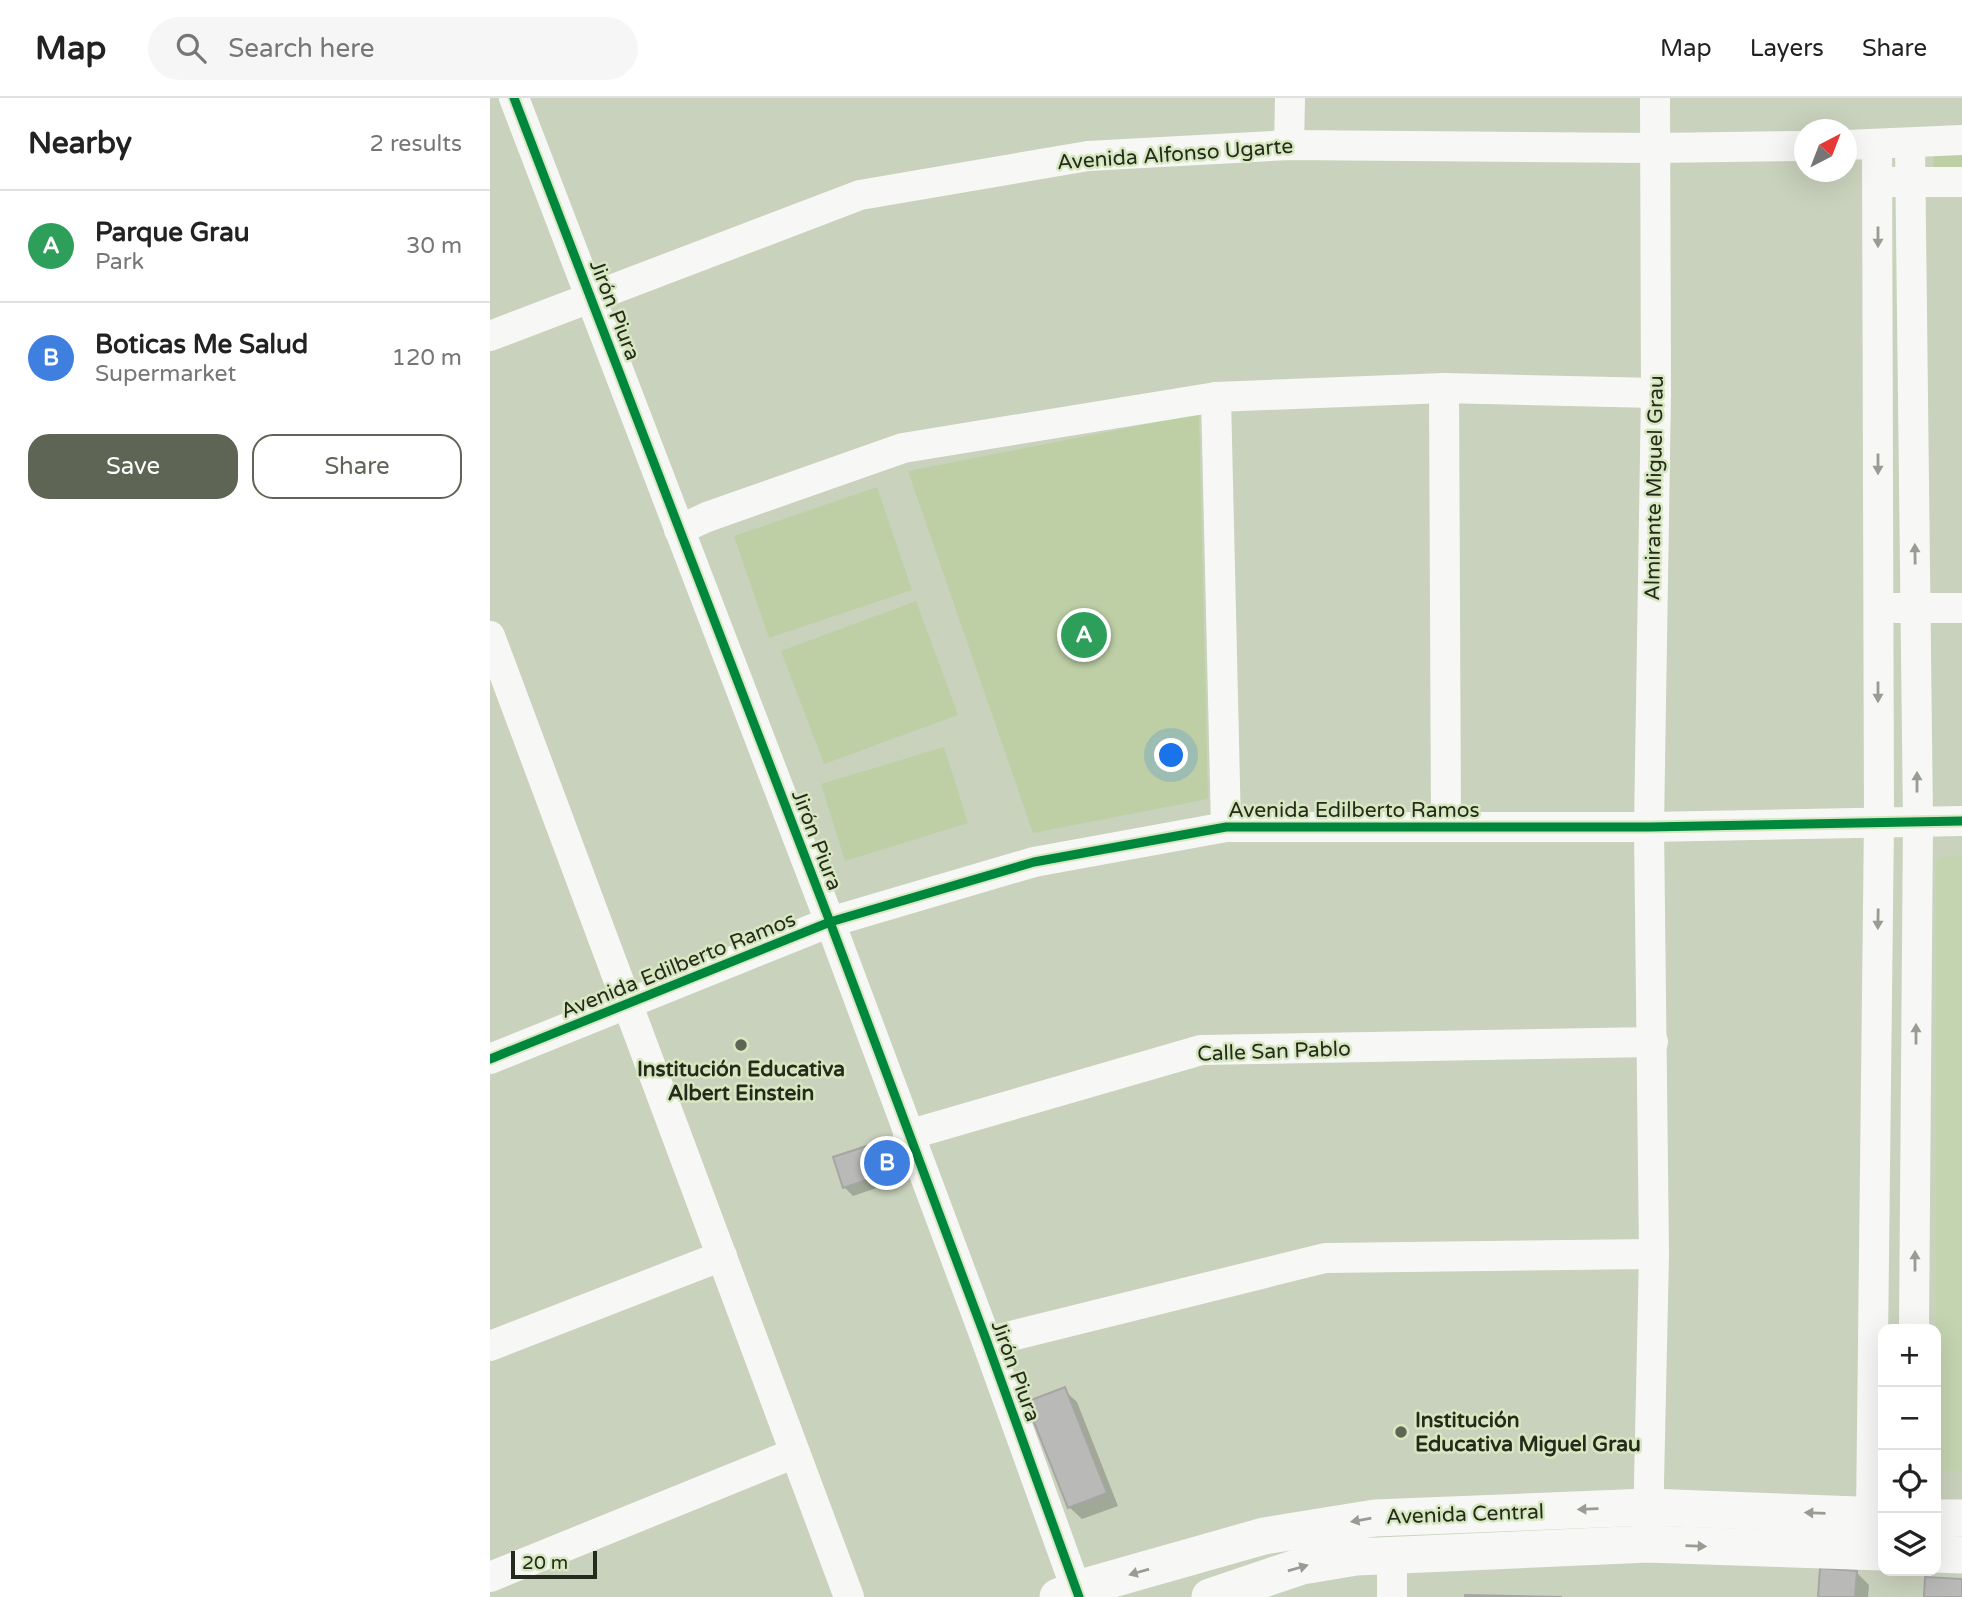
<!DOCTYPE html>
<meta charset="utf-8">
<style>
:root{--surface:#fff;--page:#f6f6f6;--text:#222;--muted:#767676;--line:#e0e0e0;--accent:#5e6554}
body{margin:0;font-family:"Varela Round",sans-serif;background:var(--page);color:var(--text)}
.controls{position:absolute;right:21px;bottom:21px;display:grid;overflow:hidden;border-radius:14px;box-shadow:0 7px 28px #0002}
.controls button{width:63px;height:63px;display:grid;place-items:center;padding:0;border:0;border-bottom:2px solid var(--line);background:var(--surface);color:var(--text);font:35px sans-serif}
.compass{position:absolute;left:1304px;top:21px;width:63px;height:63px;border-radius:50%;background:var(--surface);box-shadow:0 7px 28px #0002;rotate:42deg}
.scale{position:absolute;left:21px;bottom:18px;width:86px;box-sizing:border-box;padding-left:7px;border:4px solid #252b1c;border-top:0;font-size:19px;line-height:24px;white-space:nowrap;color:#252b1c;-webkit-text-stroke:5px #d7e8c1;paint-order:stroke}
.you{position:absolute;left:682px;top:658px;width:24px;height:24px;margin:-18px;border:5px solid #fff;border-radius:50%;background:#1a73e8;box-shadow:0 0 0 10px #1a73e833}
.badge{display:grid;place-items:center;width:46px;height:46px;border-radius:50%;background:var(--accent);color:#fff;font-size:23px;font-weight:700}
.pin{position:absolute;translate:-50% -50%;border:4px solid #fff;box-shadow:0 2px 7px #0006}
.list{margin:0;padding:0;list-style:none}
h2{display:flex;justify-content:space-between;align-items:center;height:91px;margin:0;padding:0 28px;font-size:30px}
h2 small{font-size:23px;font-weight:400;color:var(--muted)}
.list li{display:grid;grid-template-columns:46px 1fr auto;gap:21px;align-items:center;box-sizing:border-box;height:112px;padding:0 28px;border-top:2px solid var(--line)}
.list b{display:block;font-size:26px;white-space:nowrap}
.list p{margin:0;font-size:23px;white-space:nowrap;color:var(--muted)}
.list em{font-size:23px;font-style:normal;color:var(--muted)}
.actions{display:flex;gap:14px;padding:21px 28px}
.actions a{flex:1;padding:16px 0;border:2px solid var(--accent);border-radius:21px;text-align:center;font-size:24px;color:var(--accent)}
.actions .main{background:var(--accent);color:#fff}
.icon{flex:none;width:38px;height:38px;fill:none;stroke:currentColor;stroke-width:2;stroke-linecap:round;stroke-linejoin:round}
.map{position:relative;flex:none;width:1472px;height:1499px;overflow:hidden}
header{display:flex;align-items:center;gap:42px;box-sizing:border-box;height:98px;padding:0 35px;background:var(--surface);border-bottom:2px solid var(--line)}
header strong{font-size:33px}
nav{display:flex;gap:38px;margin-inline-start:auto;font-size:24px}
.search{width:490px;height:63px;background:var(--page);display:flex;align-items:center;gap:18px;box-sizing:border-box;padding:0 24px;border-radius:38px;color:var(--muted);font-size:26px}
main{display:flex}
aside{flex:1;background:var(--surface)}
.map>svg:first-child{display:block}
.built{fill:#c4d3b0}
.green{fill:#becfa6}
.shadow{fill:#0003}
.building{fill:#b9bab8;stroke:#a5a5a3;stroke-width:2}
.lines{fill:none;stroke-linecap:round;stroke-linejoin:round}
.minor{stroke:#f7f8f5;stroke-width:30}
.major{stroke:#f7f8f5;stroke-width:37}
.cycleway-casing{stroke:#d7e8c1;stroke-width:13}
.cycleway{stroke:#00873e;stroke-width:9}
.oneway{fill:#989c93}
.poi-dot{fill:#5e6554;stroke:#d7e8c1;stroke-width:2.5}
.labels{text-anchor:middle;stroke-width:5;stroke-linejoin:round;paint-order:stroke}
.street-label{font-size:21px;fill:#252b1c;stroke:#d7e8c1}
.poi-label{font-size:21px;font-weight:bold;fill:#252b1c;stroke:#d7e8c1}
</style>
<header>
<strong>Map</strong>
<div class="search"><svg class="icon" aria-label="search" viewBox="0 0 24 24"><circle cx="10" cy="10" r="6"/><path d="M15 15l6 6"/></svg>Search here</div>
<nav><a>Map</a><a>Layers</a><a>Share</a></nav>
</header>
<main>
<aside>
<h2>Nearby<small>2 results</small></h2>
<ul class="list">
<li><span class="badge" style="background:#2e9e5b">A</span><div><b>Parque Grau</b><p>Park</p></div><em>30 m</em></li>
<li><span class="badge" style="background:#3f7fe0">B</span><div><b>Boticas Me Salud</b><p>Supermarket</p></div><em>120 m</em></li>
</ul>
<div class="actions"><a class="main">Save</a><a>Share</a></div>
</aside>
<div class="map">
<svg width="1472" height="1499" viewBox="0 0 1472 1499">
<rect width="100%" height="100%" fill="#c9d2bd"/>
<!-- built -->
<polygon class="built" points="1472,758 1472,1373 1446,1373 1446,765 1451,759"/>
<!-- green -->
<g class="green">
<polygon points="1472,54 1472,75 1443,74 1444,56"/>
<polygon points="709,316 718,701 543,735 418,373"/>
<polygon points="387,389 422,492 279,540 244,438"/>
<polygon points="426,503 468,617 334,666 291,553"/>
<polygon points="454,649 478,725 355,763 331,686"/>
</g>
<!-- shadow -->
<g class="shadow">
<polygon points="395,1044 403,1052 413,1081 363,1098 354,1089"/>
<polygon points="574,1292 587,1304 628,1408 592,1421 579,1409"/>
<polygon points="1366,1474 1379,1487 1378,1499 1329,1499"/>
</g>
<!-- building -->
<g class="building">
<polygon points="395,1042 406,1072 353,1090 343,1059"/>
<polygon points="575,1289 617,1395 578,1410 536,1304"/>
<polygon points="1330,1470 1367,1473 1365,1499 1328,1499"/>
<polygon points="1435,1479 1472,1481 1472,1499 1434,1499"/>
<polygon points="975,1497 1072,1499 975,1499"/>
</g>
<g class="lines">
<!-- minor -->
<g class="minor">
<polyline points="24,0 340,824 497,1244 589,1499"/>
<polyline points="1420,46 1428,723 1424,1231"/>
<polyline points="799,47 800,0"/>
<polyline points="1356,47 1472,42"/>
<polyline points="1399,84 1472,84"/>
<polyline points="0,238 370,97 598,58 799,47 1164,50 1314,48"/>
<polyline points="954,290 956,729"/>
<polyline points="726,299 736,729"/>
<polyline points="189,432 217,419 413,350 726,299 954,290 1166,295"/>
<polyline points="1406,510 1472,510"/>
<polyline points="0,538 359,1499"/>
<polyline points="0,961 340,824 544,764 736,729 1159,729 1472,723"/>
<polyline points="418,1037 711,952 1163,944"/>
<polyline points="497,1244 835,1160 1164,1156"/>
<polyline points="0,1248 232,1158"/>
<polyline points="1381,1418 1389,723 1387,46"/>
<polyline points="1158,1431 1164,1156 1159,729 1166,295 1165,0"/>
<polyline points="902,1458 902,1499"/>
<polyline points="0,1479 305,1355"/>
</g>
<!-- major -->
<g class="major">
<polyline points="1446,1420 1472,1420"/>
<polyline points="1446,1456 1472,1457"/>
<polyline points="568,1499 587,1491 774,1438 885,1420 1158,1409 1393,1418"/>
<polyline points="720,1499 812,1468 866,1459 1158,1446 1393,1454"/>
</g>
<defs>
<g id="cycleway">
<polyline points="24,0 340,824 497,1244 589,1499"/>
<polyline points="0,961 340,824 544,764 736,729 1159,729 1472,723"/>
</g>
</defs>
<!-- cycleway casing -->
<use href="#cycleway" class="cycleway-casing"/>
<!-- cycleway -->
<use href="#cycleway" class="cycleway"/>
</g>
<!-- one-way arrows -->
<defs><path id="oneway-solid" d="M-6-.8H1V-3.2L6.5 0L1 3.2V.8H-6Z" transform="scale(1.75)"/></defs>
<g class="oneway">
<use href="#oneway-solid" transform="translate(1388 139) rotate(90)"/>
<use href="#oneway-solid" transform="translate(1388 366) rotate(90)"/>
<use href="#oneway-solid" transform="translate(1425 456) rotate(-91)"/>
<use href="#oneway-solid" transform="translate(1388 594) rotate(90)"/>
<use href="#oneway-solid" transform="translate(1427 684) rotate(-90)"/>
<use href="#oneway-solid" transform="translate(1388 821) rotate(91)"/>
<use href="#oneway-solid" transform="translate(1426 936) rotate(-90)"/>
<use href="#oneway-solid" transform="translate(1425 1163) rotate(-90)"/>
<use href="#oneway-solid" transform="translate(1098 1411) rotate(178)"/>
<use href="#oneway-solid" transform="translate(1325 1415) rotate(-178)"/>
<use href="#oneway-solid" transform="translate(871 1422) rotate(170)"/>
<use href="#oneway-solid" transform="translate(1206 1448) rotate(2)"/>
<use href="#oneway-solid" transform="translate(808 1470) rotate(-16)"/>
<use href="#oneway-solid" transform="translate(649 1474) rotate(164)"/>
</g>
<!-- markers -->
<g class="poi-dot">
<circle cx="251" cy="947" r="7"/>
<circle cx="911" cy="1334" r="7"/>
</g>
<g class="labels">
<!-- street labels -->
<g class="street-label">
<text transform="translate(685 56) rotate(-4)" y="7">Avenida Alfonso Ugarte</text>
<text transform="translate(125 212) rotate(69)" y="7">Jirón Piura</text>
<text transform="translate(1164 390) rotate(-89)" y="7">Almirante Miguel Grau</text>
<text x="864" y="719">Avenida Edilberto Ramos</text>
<text transform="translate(327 742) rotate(69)" y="7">Jirón Piura</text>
<text transform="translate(188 867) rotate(-22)" y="7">Avenida Edilberto Ramos</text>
<text transform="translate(784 953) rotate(-2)" y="7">Calle San Pablo</text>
<text transform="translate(526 1273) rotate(70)" y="7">Jirón Piura</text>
<text transform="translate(975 1416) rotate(-2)" y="7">Avenida Central</text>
</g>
<!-- poi labels -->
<g class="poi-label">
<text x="251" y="978">Institución Educativa<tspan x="251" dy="24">Albert Einstein</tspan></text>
<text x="925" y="1329" text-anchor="start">Institución<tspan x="925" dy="24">Educativa Miguel Grau</tspan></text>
</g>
</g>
</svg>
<div class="controls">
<button>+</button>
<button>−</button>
<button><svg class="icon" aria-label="locate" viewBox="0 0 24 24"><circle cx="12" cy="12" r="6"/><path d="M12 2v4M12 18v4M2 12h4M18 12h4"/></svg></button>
<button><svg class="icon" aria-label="layers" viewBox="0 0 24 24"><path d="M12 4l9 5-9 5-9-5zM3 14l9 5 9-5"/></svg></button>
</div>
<svg class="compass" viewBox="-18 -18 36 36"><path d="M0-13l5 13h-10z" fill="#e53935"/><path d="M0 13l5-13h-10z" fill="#767676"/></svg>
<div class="scale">20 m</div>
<div class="you"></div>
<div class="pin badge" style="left:594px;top:537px;background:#2e9e5b">A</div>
<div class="pin badge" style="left:397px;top:1065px;background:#3f7fe0">B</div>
</div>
</main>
